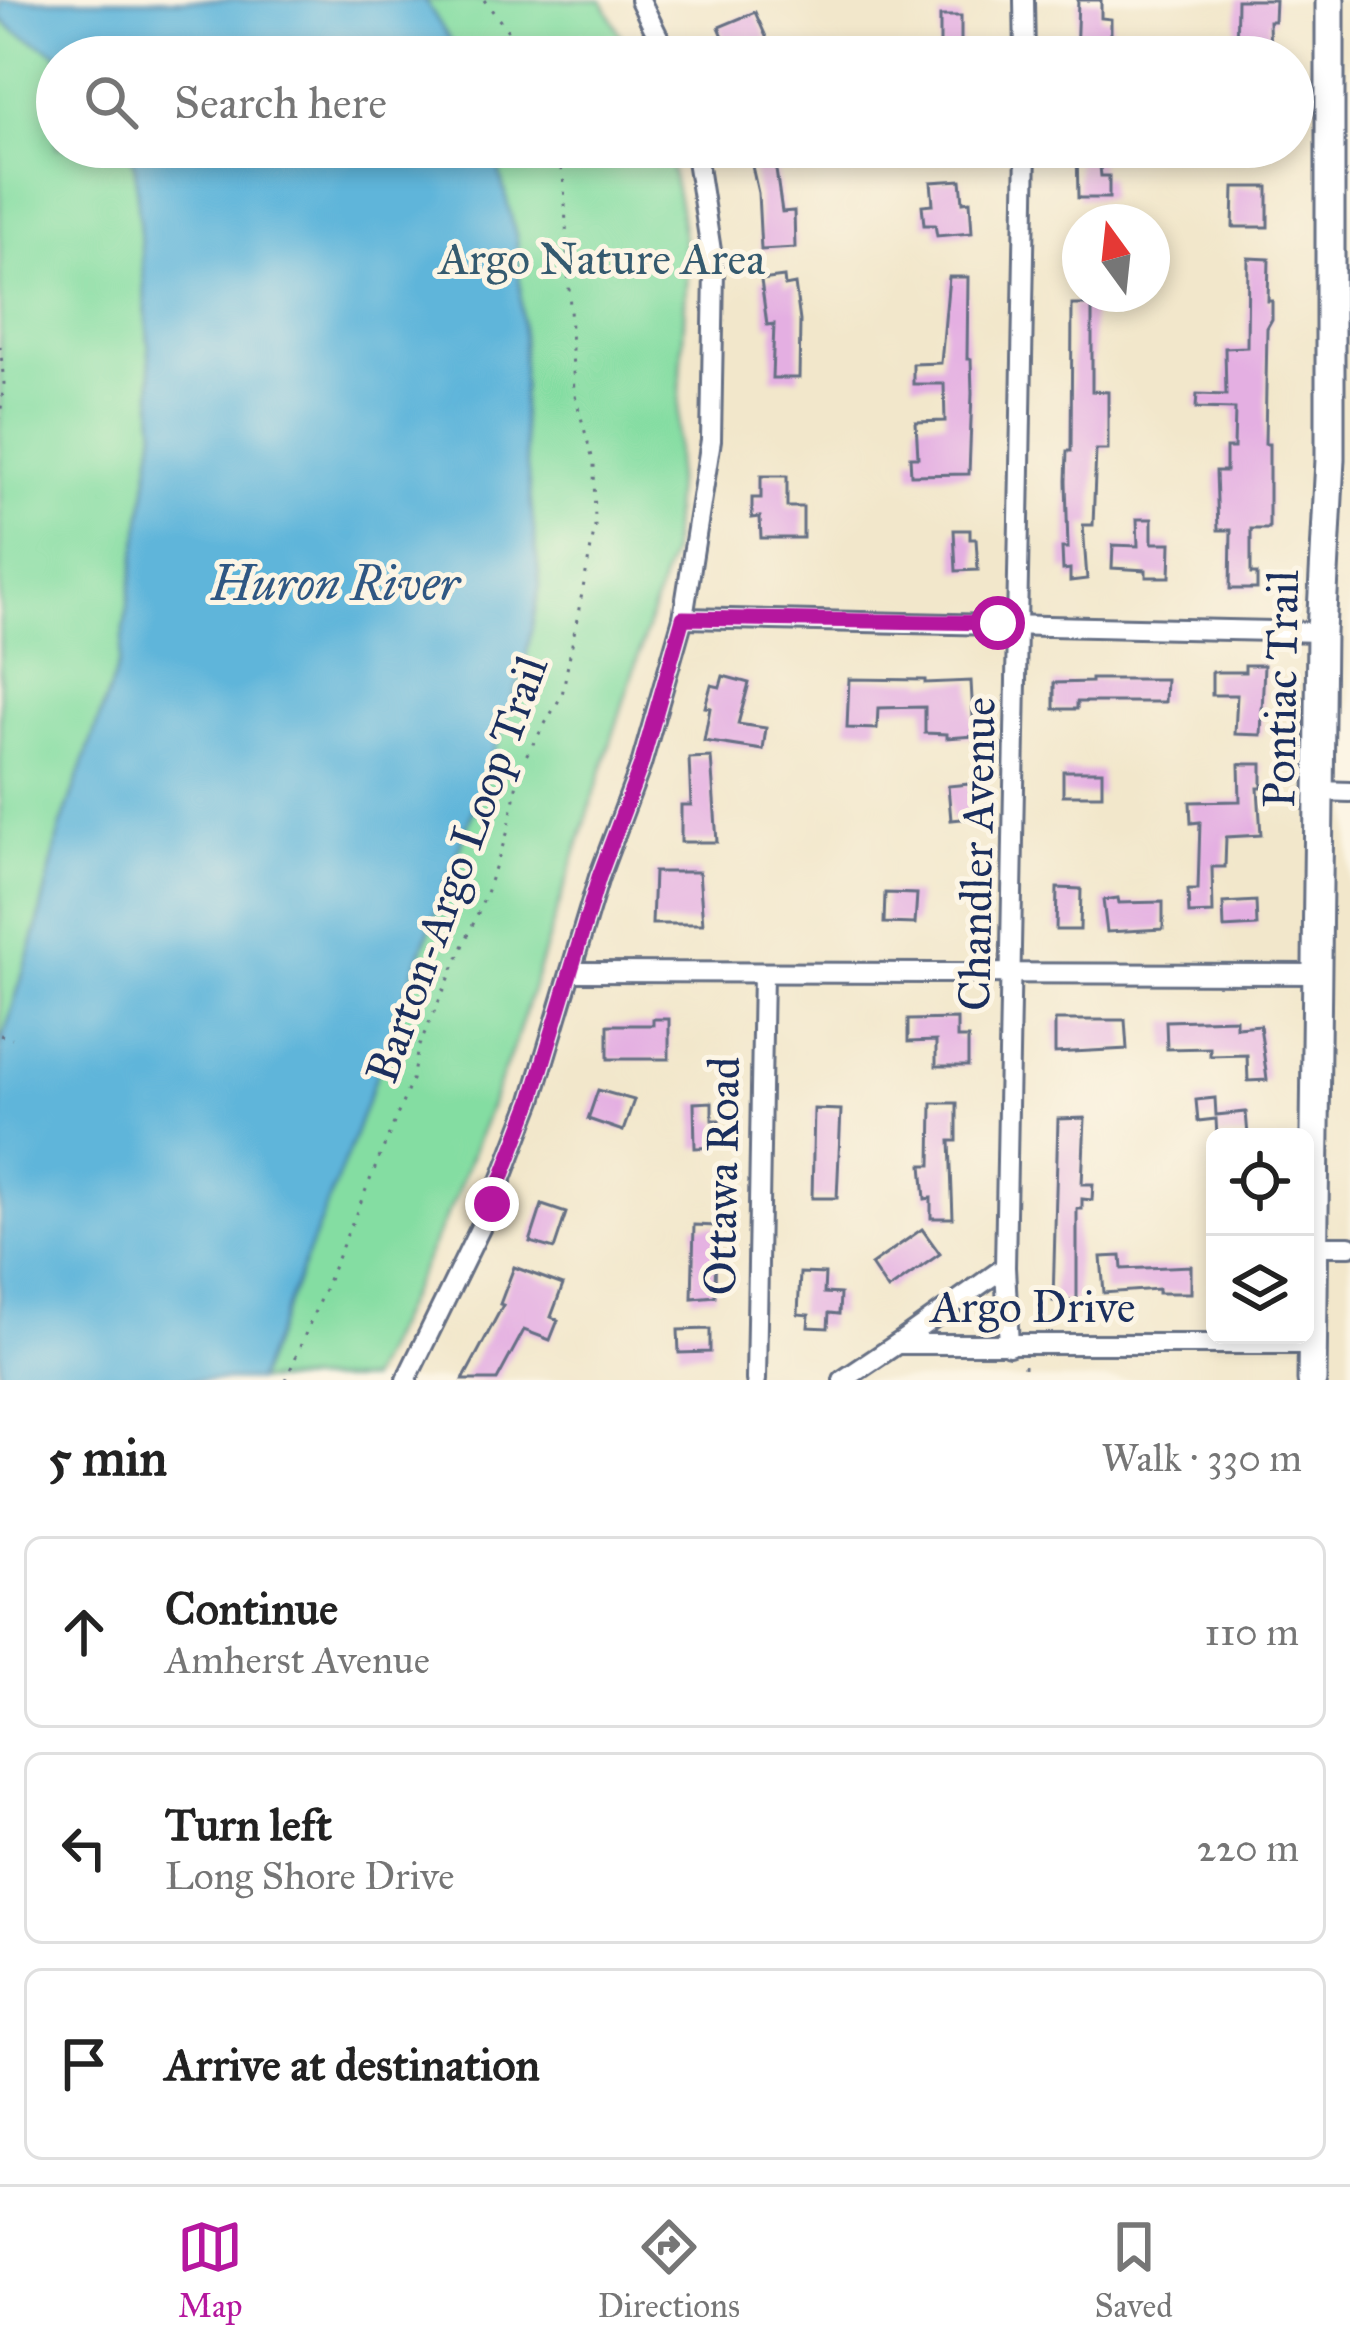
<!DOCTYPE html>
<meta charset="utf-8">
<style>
:root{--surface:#fff;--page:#f6f6f6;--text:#222;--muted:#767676;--line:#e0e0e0;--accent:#b5179e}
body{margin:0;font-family:"IM FELL Great Primer",serif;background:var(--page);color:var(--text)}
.controls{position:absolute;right:36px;bottom:36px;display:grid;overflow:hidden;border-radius:18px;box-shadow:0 6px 18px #0003}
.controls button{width:108px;height:108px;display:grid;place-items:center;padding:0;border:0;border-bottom:3px solid var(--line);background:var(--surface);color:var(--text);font:60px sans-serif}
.compass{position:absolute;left:1062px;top:204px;width:108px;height:108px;border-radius:50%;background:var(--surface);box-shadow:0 6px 18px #0003;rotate:345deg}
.stop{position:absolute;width:36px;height:36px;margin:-27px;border:9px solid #b5179e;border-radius:50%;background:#fff}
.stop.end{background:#b5179e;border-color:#fff;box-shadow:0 3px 12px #0008}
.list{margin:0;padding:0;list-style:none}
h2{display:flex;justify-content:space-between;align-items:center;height:156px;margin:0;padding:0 48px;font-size:51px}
h2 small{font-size:39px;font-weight:400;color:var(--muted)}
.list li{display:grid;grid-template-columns:78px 1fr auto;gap:36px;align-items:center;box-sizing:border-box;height:192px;margin:0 24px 24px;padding:0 24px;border:3px solid var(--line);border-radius:18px}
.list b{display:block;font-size:45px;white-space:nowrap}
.list p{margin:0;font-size:39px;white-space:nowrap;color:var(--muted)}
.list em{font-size:39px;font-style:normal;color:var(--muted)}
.icon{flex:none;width:66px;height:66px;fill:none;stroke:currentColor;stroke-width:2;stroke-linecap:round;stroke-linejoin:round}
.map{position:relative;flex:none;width:1350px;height:1380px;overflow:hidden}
.search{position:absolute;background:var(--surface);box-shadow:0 6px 18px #0003;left:36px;right:36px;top:36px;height:132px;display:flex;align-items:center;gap:30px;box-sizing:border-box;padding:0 42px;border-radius:66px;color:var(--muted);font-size:45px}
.sheet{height:804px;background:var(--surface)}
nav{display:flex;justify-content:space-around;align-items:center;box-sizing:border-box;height:168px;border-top:3px solid var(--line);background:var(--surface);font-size:33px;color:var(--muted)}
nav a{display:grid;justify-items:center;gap:6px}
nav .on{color:var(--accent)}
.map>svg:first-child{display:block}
.green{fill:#84dda2;stroke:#508680;stroke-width:3}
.water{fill:#5eb5da;stroke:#3c729c;stroke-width:3}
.building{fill:#e4afe2}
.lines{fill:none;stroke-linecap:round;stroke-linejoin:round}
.street-casing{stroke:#666f84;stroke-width:24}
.secondary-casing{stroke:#666f84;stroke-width:33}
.path{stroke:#666f84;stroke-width:3;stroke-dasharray:3 9;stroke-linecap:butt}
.street{stroke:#fff;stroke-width:18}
.secondary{stroke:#fff;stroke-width:27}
.route{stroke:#b5179e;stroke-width:15}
.labels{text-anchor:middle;stroke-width:10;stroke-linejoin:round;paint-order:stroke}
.park-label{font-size:45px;fill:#355a6f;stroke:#fcf5e5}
.street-label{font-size:45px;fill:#1b2f5e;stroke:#fcf5e5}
.water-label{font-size:48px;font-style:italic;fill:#2f5783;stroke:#fcf5e5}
</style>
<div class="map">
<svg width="1350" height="1380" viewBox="0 0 1350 1380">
<rect width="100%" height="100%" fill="#fcf5e5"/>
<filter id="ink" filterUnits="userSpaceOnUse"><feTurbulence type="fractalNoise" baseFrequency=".00833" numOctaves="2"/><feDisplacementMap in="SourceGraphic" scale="24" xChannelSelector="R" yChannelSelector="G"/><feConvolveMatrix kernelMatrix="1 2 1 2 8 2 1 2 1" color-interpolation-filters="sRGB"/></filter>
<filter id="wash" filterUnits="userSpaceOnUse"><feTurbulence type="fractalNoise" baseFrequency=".004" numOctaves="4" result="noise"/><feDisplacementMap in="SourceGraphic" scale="48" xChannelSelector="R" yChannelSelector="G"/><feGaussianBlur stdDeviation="2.7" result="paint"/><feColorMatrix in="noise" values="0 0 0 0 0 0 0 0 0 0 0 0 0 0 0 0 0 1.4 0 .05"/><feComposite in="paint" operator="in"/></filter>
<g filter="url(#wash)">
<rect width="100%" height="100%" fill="#f2e7cb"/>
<!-- green -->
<g class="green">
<polygon points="425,0 602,0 632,57 460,57"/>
<polygon points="0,18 15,31 64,57 57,57 57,147 127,147 135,166 155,431 119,663 60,829 36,932 0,1048"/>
<polygon points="493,147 667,147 680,209 687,266 671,553 517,1037 455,1198 369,1380 257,1380 351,1145 491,762 522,422 523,340 517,240"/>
</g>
<!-- water -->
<g class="water">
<polygon points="0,0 425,0 460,57 64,57 15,31 0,18"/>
<polygon points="127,147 493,147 517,240 523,340 522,422 540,585 524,668 351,1145 257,1380 0,1380 0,1048 36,932 60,829 119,663 155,431 135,166"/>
</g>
<g id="blocks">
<!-- building -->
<g class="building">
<polygon points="1078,0 1101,0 1101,18 1111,19 1111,41 1121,39 1123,54 1076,57"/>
<polygon points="1237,0 1275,0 1274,21 1269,21 1270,57 1236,57"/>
<polygon points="755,12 767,39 731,55 719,27"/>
<rect x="940" y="16" width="21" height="41"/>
<polygon points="1077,147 1098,147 1101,176 1109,176 1109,198 1078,198"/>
<polygon points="775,163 782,212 794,211 795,248 761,250 758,193 752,166"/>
<polygon points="961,180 963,202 970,201 972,233 937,236 935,225 924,225 922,205 933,204 931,182"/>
<polygon points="1234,187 1268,187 1268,227 1233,227"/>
<polygon points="1248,258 1269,259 1268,301 1272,301 1272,319 1267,328 1265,444 1269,444 1269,529 1251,529 1251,574 1257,574 1257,589 1230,589 1231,530 1218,530 1216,471 1226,471 1226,448 1234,448 1235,409 1196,408 1197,394 1226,395 1225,348 1247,347"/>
<polygon points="784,277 785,286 795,284 800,321 799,378 772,378 774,324 767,325 761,280"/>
<polygon points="949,277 968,277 967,359 971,359 972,393 969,474 911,475 910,457 918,457 916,422 945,421 944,384 913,384 913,364 941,363"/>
<polygon points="1072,305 1092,305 1092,391 1108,392 1108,450 1096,450 1093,525 1083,525 1087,579 1070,581 1070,569 1063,570 1062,548 1068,548 1066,481 1067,451 1071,451"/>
<polygon points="761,476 787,476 787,507 803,507 803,538 761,538 760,517 752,518 752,498 761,498"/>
<polygon points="1137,519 1152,519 1152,543 1171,543 1170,577 1146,577 1146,570 1112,568 1113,545 1138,546"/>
<polygon points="954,530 970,530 970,539 976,539 978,570 956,571"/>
<polygon points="1245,665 1264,665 1261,735 1235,734 1237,695 1212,695 1212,672 1245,672"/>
<polygon points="723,676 749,683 738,724 766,728 763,750 704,741 710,708 705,707 711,685 720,687"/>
<polygon points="849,679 925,680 925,683 971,681 974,736 947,738 947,734 925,733 925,707 878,708 877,729 847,728"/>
<polygon points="1091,679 1166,679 1165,702 1077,702 1077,709 1054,709 1054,683 1091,682"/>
<polygon points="711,757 717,842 681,842 681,805 691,805 689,758"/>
<polygon points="1239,764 1262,764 1262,788 1258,788 1261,835 1226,837 1225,867 1212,867 1213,913 1189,914 1188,890 1198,890 1200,822 1191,823 1190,802 1240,801"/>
<rect x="1063" y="771" width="39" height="24"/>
<polygon points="970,784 973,818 951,820 948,786"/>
<polygon points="654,872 699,872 703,924 652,924"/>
<polygon points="1057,888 1081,889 1080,930 1056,930"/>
<polygon points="885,893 917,894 915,924 884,923"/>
<polygon points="1118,898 1119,903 1163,902 1163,929 1107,932 1103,900"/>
<polygon points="1256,901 1257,926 1224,928 1223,903"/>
<polygon points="653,1019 669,1019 669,1059 608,1059 608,1025 653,1025"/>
<polygon points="957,1019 957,1038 968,1038 968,1066 936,1066 936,1041 908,1042 908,1020"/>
<polygon points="1236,1019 1236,1027 1260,1025 1267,1080 1248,1081 1247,1055 1210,1056 1210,1048 1167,1049 1166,1021"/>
<polygon points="1055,1020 1125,1020 1127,1049 1055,1053"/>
<polygon points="598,1090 634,1100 623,1131 588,1119"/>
<polygon points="1215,1098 1216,1115 1246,1112 1248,1136 1217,1137 1216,1119 1198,1121 1196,1100"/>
<polygon points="712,1102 712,1120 719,1120 719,1147 695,1148 694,1103"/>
<polygon points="932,1103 957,1103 957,1141 950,1141 953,1218 931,1218 931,1198 925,1199 922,1165 931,1165"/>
<polygon points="814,1109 841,1110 837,1198 812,1198"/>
<polygon points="1085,1118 1082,1184 1093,1184 1092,1200 1082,1199 1082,1209 1077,1209 1077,1301 1053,1301 1058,1119"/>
<polygon points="542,1205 566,1213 554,1249 530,1242"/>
<polygon points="694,1225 716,1226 715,1296 692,1298"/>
<polygon points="922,1229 940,1254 888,1290 871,1265"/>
<polygon points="1121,1256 1122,1269 1191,1266 1191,1293 1158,1293 1158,1289 1104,1293 1101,1257"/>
<polygon points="514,1267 563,1285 551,1317 558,1320 550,1340 524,1330 497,1380 463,1380 503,1305 500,1304"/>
<polygon points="800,1273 825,1274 824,1293 840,1294 839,1314 829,1313 828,1328 808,1327 809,1315 798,1314"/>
<polygon points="710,1329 710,1352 679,1353 678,1330"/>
</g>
</g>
</g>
<g filter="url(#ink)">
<use href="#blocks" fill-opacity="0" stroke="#666f84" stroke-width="3"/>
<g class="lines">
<defs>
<g id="street">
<polyline points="640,0 668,57"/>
<polyline points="1024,0 1025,57"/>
<polyline points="683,618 1321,632"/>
<polyline points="1319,791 1350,792"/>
<polyline points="573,972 1316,974"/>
<polyline points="1312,1246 1350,1246"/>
<polyline points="897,1344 1005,1267"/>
<polyline points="1009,1346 1005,1267 1026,147"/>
<polyline points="406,1380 492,1204 532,1100 599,877 641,765 683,618 711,440 714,270 695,147"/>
<polyline points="756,1380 763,973"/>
<polyline points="843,1380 897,1344 1313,1344"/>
</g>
<polyline id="secondary" points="1312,1380 1321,632 1330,459 1330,0"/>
</defs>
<!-- street casing -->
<use href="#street" class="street-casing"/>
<!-- secondary casing -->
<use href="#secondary" class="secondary-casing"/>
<!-- path -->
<g class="path">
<polyline points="484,0 528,57"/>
<polyline points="0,346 4,383 0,418"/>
<polyline points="0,1035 12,1038"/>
<polyline points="286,1380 412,1080 418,1048 482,904 508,831 520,766 562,695 595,527 594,464 574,392 564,183 556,147"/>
<polyline points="1024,1380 1024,1364"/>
</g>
<!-- street -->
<use href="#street" class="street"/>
<!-- secondary -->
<use href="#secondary" class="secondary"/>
</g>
</g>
<g class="lines" filter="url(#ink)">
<!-- route -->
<polyline class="route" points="492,1204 532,1100 599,877 641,765 683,618 998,623"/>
</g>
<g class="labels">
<!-- park labels -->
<g class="park-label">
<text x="602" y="274">Argo Nature Area</text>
</g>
<!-- street labels -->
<g class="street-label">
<text transform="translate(1280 689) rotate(-89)" y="16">Pontiac Trail</text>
<text transform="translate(976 854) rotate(-89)" y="16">Chandler Avenue</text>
<text transform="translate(456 869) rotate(-70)" y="16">Barton-Argo Loop Trail</text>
<text transform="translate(721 1176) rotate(-89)" y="16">Ottawa Road</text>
<text x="1033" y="1322">Argo Drive</text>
</g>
<!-- water labels -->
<g class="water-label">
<text x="335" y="600">Huron River</text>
</g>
</g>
</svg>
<div class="controls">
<button><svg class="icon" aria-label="locate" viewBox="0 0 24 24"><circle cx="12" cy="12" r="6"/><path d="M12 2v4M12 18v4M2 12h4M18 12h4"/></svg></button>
<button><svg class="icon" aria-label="layers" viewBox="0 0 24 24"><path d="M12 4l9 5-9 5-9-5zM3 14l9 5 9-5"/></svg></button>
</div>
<svg class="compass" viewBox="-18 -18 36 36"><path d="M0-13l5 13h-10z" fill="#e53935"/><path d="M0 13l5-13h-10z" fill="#767676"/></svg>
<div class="stop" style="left:998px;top:623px"></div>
<div class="stop end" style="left:492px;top:1204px"></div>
<div class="search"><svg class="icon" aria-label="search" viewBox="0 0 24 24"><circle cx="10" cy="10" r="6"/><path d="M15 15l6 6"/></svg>Search here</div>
</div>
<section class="sheet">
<h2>5 min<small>Walk · 330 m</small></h2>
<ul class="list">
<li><svg class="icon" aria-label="ahead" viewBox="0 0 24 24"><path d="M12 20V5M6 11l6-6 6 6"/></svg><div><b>Continue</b><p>Amherst Avenue</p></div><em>110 m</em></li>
<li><svg class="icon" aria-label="left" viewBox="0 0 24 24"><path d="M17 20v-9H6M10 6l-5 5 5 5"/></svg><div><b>Turn left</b><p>Long Shore Drive</p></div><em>220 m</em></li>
<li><svg class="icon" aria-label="arrive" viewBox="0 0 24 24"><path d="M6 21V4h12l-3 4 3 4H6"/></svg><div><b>Arrive at destination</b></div></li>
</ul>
</section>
<nav>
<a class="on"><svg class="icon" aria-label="map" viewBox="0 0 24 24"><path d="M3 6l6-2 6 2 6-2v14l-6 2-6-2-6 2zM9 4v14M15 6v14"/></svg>Map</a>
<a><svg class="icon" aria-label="directions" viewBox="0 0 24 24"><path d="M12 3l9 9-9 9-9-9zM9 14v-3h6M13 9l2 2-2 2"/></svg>Directions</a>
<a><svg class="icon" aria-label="saved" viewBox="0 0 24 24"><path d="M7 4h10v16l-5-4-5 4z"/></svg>Saved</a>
</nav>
